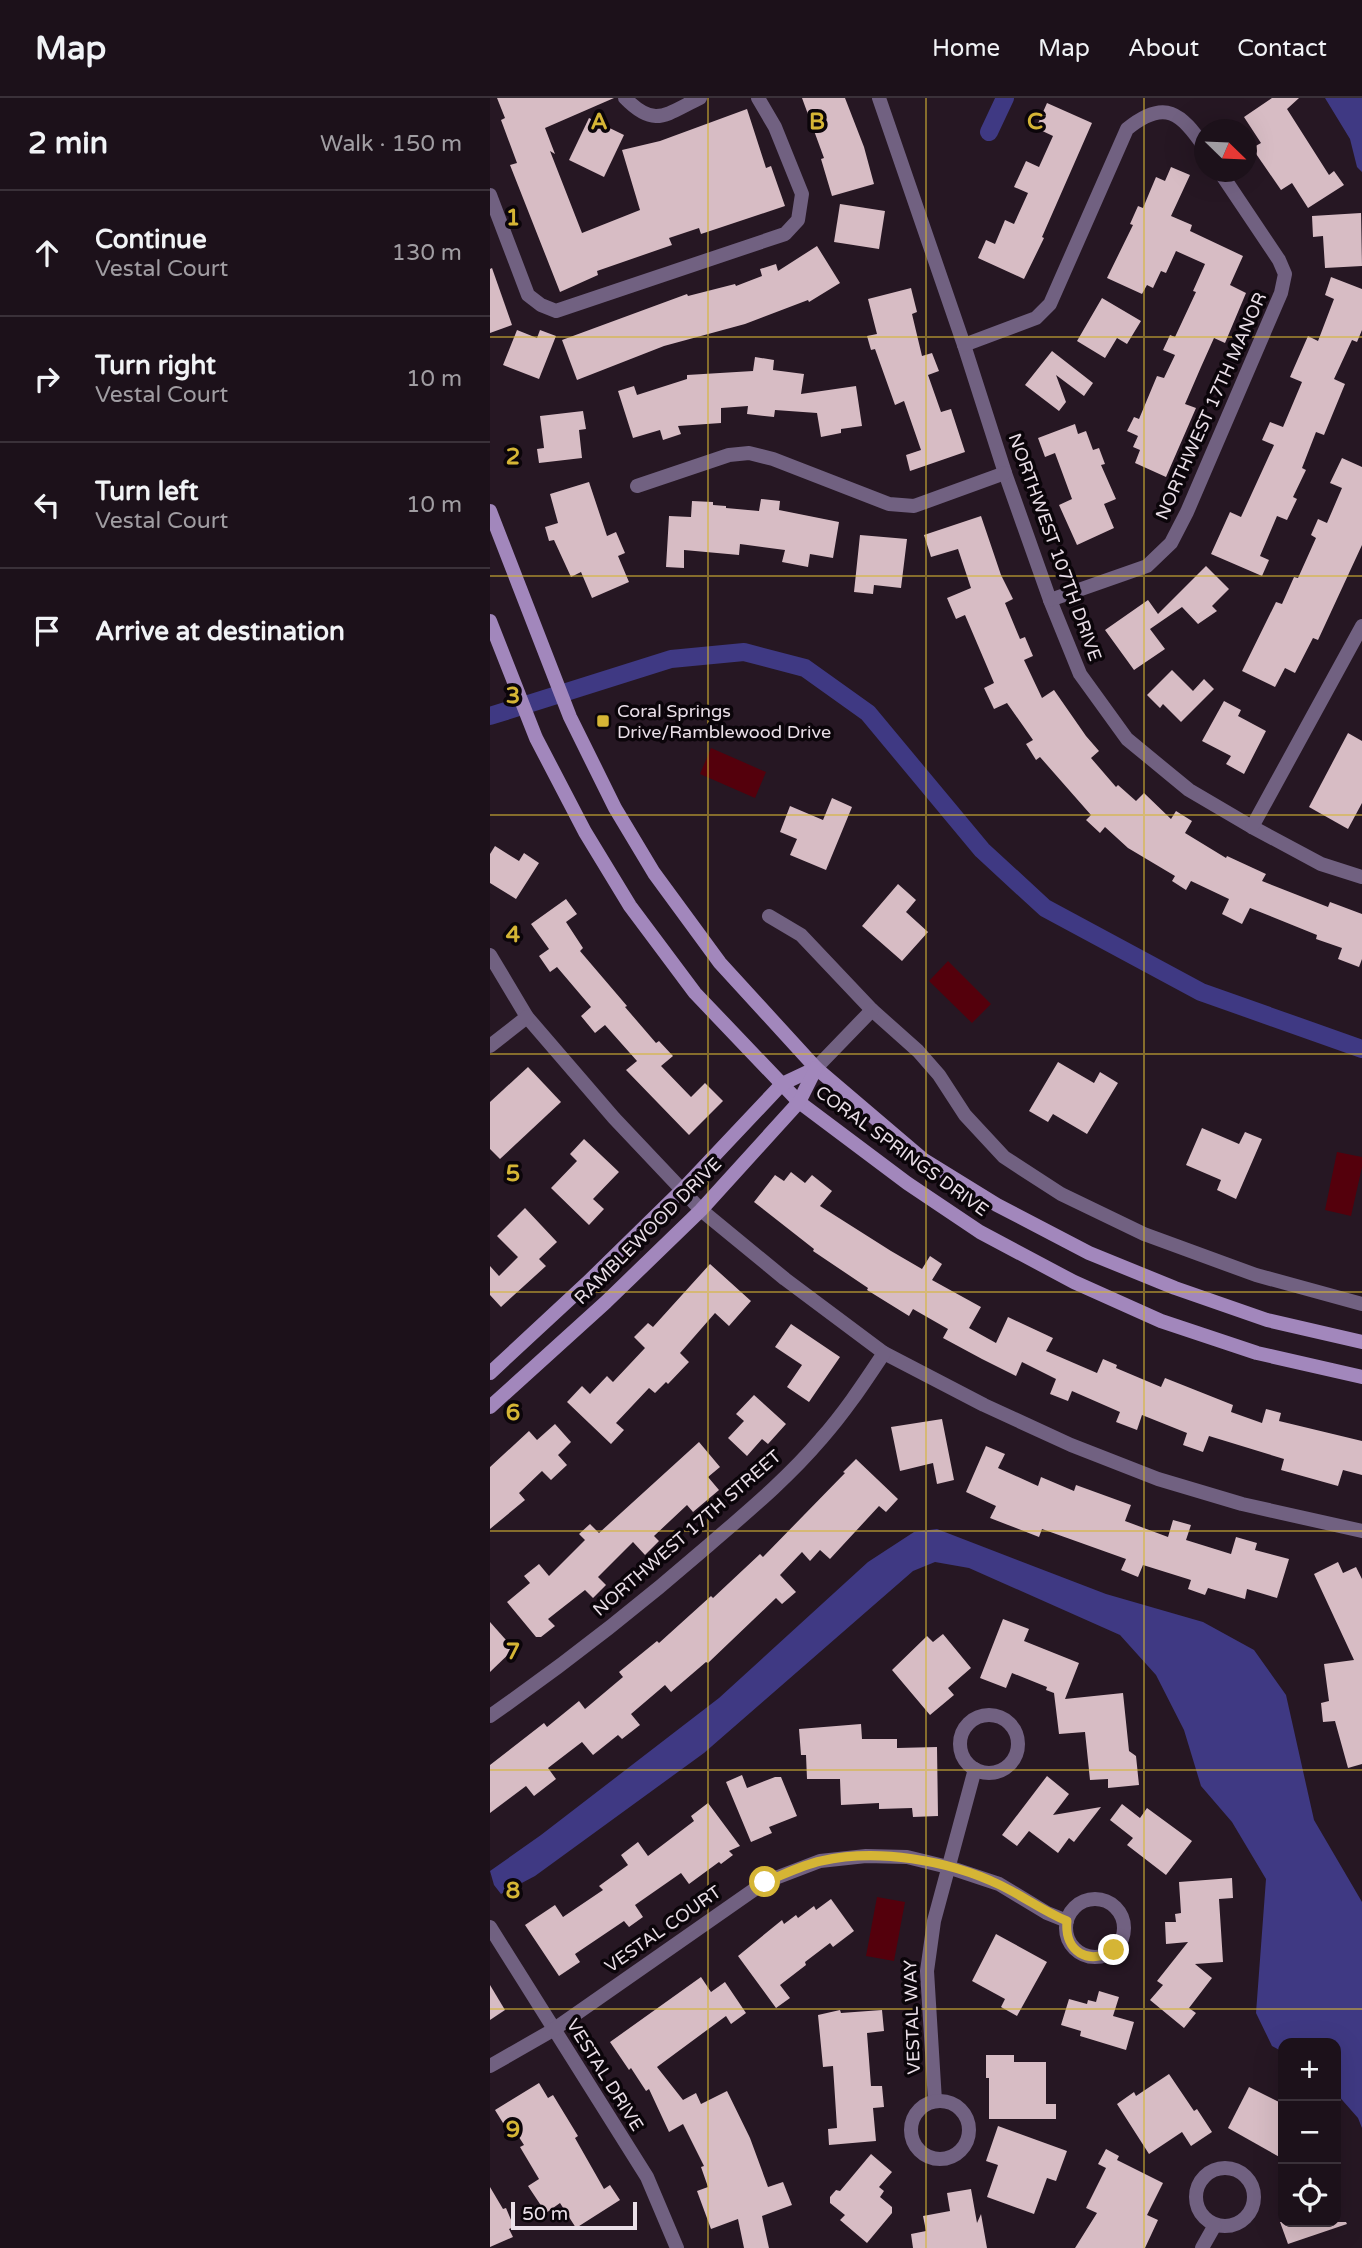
<!DOCTYPE html>
<meta charset="utf-8">
<style>
:root{--surface:#1c111a;--page:#291f27;--text:#f1f3f6;--muted:#a09da2;--line:#3a3139}
body{margin:0;font-family:"Varela Round",sans-serif;background:var(--page);color:var(--text)}
.controls{position:absolute;right:21px;bottom:21px;display:grid;overflow:hidden;border-radius:14px;box-shadow:0 7px 28px #0002}
.controls button{width:63px;height:63px;display:grid;place-items:center;padding:0;border:0;border-bottom:2px solid var(--line);background:var(--surface);color:var(--text);font:35px sans-serif}
.compass{position:absolute;left:704px;top:21px;width:63px;height:63px;border-radius:50%;background:var(--surface);box-shadow:0 7px 28px #0002;rotate:113deg}
.scale{position:absolute;left:21px;bottom:18px;width:126px;box-sizing:border-box;padding-left:7px;border:4px solid #eadfe8;border-top:0;font-size:19px;line-height:24px;white-space:nowrap;color:#eadfe8;-webkit-text-stroke:5px #0b050a;paint-order:stroke}
.stop{position:absolute;width:21px;height:21px;margin:-16px;border:5px solid #d5b535;border-radius:50%;background:#fff}
.stop.end{background:#d5b535;border-color:#fff;box-shadow:0 2px 7px #0008}
.list{margin:0;padding:0;list-style:none}
h2{display:flex;justify-content:space-between;align-items:center;height:91px;margin:0;padding:0 28px;font-size:30px}
h2 small{font-size:23px;font-weight:400;color:var(--muted)}
.list li{display:grid;grid-template-columns:46px 1fr auto;gap:21px;align-items:center;box-sizing:border-box;height:126px;padding:0 28px;border-top:2px solid var(--line)}
.list b{display:block;font-size:26px;white-space:nowrap}
.list p{margin:0;font-size:23px;white-space:nowrap;color:var(--muted)}
.list em{font-size:23px;font-style:normal;color:var(--muted)}
.icon{flex:none;width:38px;height:38px;fill:none;stroke:currentColor;stroke-width:2;stroke-linecap:round;stroke-linejoin:round}
.map{position:relative;flex:none;width:872px;height:2150px;overflow:hidden}
header{display:flex;align-items:center;gap:42px;box-sizing:border-box;height:98px;padding:0 35px;background:var(--surface);border-bottom:2px solid var(--line)}
header strong{font-size:33px}
nav{display:flex;gap:38px;margin-inline-start:auto;font-size:24px}
main{display:flex}
aside{flex:1;background:var(--surface)}
.map>svg:first-child{display:block}
.green{fill:#54000c}
.water{fill:#3f3983}
.lines{fill:none;stroke-linecap:round;stroke-linejoin:round}
.canal{stroke:#3f3983;stroke-width:18}
.building{fill:#d7bcc4}
.street{stroke:#716181;stroke-width:14}
.secondary{stroke:#a287bc;stroke-width:14}
.route{stroke:#d5b535;stroke-width:9}
.grid{fill:none;stroke:#d5b535;stroke-width:2;stroke-opacity:0.55}
.poi-dot{fill:#d5b535;stroke:#0b050a;stroke-width:2.5}
.labels{text-anchor:middle;stroke-width:7;stroke-linejoin:round;paint-order:stroke}
.street-label{font-size:18px;fill:#eadfe8;stroke:#0b050a}
.poi-label{font-size:18px;fill:#eadfe8;stroke:#0b050a;text-anchor:start}
.grid-label{font-size:23px;text-anchor:middle;font-weight:bold;fill:#d5b535;stroke:#0b050a;stroke-width:7;stroke-linejoin:round;paint-order:stroke}
</style>
<header>
<strong>Map</strong>
<nav><a>Home</a><a>Map</a><a>About</a><a>Contact</a></nav>
</header>
<main>
<aside>
<h2>2 min<small>Walk · 150 m</small></h2>
<ul class="list">
<li><svg class="icon" aria-label="ahead" viewBox="0 0 24 24"><path d="M12 20V5M6 11l6-6 6 6"/></svg><div><b>Continue</b><p>Vestal Court</p></div><em>130 m</em></li>
<li><svg class="icon" aria-label="right" viewBox="0 0 24 24"><path d="M7 20v-9h11M14 6l5 5-5 5"/></svg><div><b>Turn right</b><p>Vestal Court</p></div><em>10 m</em></li>
<li><svg class="icon" aria-label="left" viewBox="0 0 24 24"><path d="M17 20v-9H6M10 6l-5 5 5 5"/></svg><div><b>Turn left</b><p>Vestal Court</p></div><em>10 m</em></li>
<li><svg class="icon" aria-label="arrive" viewBox="0 0 24 24"><path d="M6 21V4h12l-3 4 3 4H6"/></svg><div><b>Arrive at destination</b></div></li>
</ul>
</aside>
<div class="map">
<svg width="872" height="2150" viewBox="0 0 872 2150">
<rect width="100%" height="100%" fill="#261723"/>
<!-- green -->
<g class="green">
<polygon points="221,650 276,674 265,700 210,676"/>
<polygon points="458,863 501,906 482,925 439,883"/>
<polygon points="847,1054 872,1059 872,1069 861,1118 835,1112"/>
<polygon points="387,1799 415,1804 404,1863 376,1858"/>
</g>
<!-- water -->
<g class="water">
<polygon points="835,0 872,0 872,74 867,69 860,41"/>
<polygon points="447,1431 616,1496 713,1524 764,1552 796,1597 824,1722 872,1804 872,2030 868,2020 846,1995 846,1945 793,1945 793,1954 782,1948 766,1915 776,1781 742,1724 711,1688 694,1632 666,1577 630,1537 479,1470 445,1464 423,1473 214,1655 45,1778 11,1796 4,1787 0,1773 51,1737 229,1600 378,1464 424,1434"/>
</g>
<g class="lines">
<!-- canal -->
<g class="canal">
<polyline points="499,34 515,0"/>
<polyline points="0,618 181,561 254,554 315,570 378,615 492,752 555,810 711,894 872,951"/>
</g>
</g>
<!-- building -->
<g class="building">
<polygon points="7,0 124,0 55,30 65,56 60,53 92,135 150,112 132,52 170,43 257,11 276,70 281,68 295,108 211,136 209,130 179,140 182,147 107,173 108,177 70,194 20,67 27,65 11,22 15,20"/>
<polygon points="312,0 355,0 374,49 384,86 342,98 331,61 334,60"/>
<polygon points="782,0 809,0 797,11 839,77 844,73 854,87 818,110 802,85 791,92 762,50 771,45 754,19"/>
<polygon points="557,5 602,25 552,139 554,140 534,181 488,160 496,142 505,146 515,122 524,126 538,95 524,89 536,63 549,69 563,38 546,30"/>
<polygon points="99,20 134,37 114,79 79,62"/>
<polygon points="681,69 700,77 681,118 702,127 700,133 753,158 740,187 756,195 735,245 724,240 711,269 695,306 706,310 676,379 645,365 650,352 643,349 648,338 637,333 644,319 649,321 667,278 674,280 685,257 673,252 680,237 685,239 706,194 703,193 715,166 686,153 676,175 671,173 663,190 657,187 652,196 617,180 643,127 640,126 648,108 653,110 666,79 675,83"/>
<polygon points="350,106 395,113 389,151 344,144"/>
<polygon points="871,115 872,168 835,170 833,138 823,139 822,118"/>
<polygon points="327,148 350,185 319,204 318,202 255,226 174,248 87,282 72,242 197,196 198,198 245,186 246,188 272,178 270,171 286,166 288,173"/>
<polygon points="2,170 22,227 0,235 0,171"/>
<polygon points="841,179 872,191 872,232 867,244 862,242 844,281 855,286 834,337 826,334 812,370 816,372 803,399 807,401 797,422 787,418 770,458 779,462 772,478 721,456 740,414 751,419 784,347 772,342 780,324 793,329 812,284 800,279 818,238 828,243 844,201 835,197"/>
<polygon points="421,190 427,214 422,216 432,258 442,255 449,273 438,277 451,314 461,311 475,354 420,373 416,357 431,352 414,303 405,307 385,251 381,252 377,238 387,236 378,201"/>
<polygon points="612,200 651,223 637,246 627,240 615,260 587,243"/>
<polygon points="27,232 47,240 50,232 66,238 49,281 13,267"/>
<polygon points="562,253 603,285 594,298 566,277 576,304 569,313 535,287"/>
<polygon points="265,259 284,262 283,272 314,276 311,296 366,288 372,328 351,331 351,335 331,339 327,315 285,312 284,319 257,316 258,308 231,310 231,325 188,328 191,336 173,342 170,332 143,340 128,293 144,288 147,297 197,281 197,277 263,273"/>
<polygon points="93,313 96,331 89,332 92,360 49,365 47,351 54,350 50,318"/>
<polygon points="585,326 588,336 596,333 603,352 609,350 615,366 611,367 626,401 614,406 624,430 587,447 569,407 582,401 565,355 555,359 548,340"/>
<polygon points="852,360 872,369 872,447 828,542 823,540 805,575 795,570 785,589 752,573 786,504 792,506 804,479 808,480 826,440 821,437 828,421 837,425 852,390 840,385"/>
<polygon points="99,384 117,438 126,434 135,455 128,458 139,484 102,500 91,474 81,479 64,442 59,443 55,429 68,425 60,396"/>
<polygon points="271,401 290,403 289,412 349,424 343,460 320,456 318,469 292,464 295,452 250,446 249,457 194,452 194,470 176,469 179,418 201,419 202,403 223,404 223,407 236,408 236,410 269,413"/>
<polygon points="491,418 511,477 523,501 515,505 530,541 535,539 543,558 534,562 552,600 564,592 596,638 609,653 601,660 626,689 628,687 646,703 654,695 681,721 686,713 702,723 695,735 736,760 737,758 776,776 772,783 838,809 840,804 872,816 872,861 869,869 848,861 852,850 826,841 827,837 760,810 752,826 732,816 739,801 701,783 696,792 682,783 685,778 638,750 615,729 610,735 596,722 601,717 550,659 546,662 536,646 543,642 517,605 504,611 494,590 504,585 475,517 466,521 457,500 481,490 468,451 441,459 434,437"/>
<polygon points="370,437 417,441 411,490 384,487 383,496 364,494"/>
<polygon points="716,468 739,491 722,508 727,513 708,526 692,509 660,531 675,551 644,572 615,532 658,502 668,516"/>
<polygon points="682,572 703,593 714,581 724,591 691,624 673,606 670,610 657,597"/>
<polygon points="734,603 751,612 748,618 776,633 754,676 736,666 741,658 712,643"/>
<polygon points="858,635 872,643 872,705 858,731 819,709"/>
<polygon points="342,700 362,709 336,772 300,757 307,741 290,734 300,708 333,722"/>
<polygon points="5,748 29,763 34,755 49,765 26,801 0,785 0,756"/>
<polygon points="408,786 426,802 416,814 438,834 412,863 372,828"/>
<polygon points="76,801 87,816 76,824 93,850 90,853 137,908 135,909 166,945 169,943 183,958 171,968 201,999 215,985 233,1003 199,1037 136,972 147,963 115,927 105,935 91,918 101,909 67,869 60,874 49,858 59,851 41,826"/>
<polygon points="568,964 604,985 610,974 628,985 597,1036 563,1016 558,1024 539,1013"/>
<polygon points="38,969 71,1004 10,1061 0,1051 0,1004"/>
<polygon points="712,1030 749,1046 755,1034 772,1041 746,1101 727,1092 731,1082 696,1067"/>
<polygon points="94,1041 129,1074 103,1101 114,1111 99,1127 61,1090 87,1063 80,1056"/>
<polygon points="301,1074 315,1085 322,1077 342,1093 330,1108 401,1153 432,1171 440,1158 452,1166 442,1182 491,1209 479,1230 506,1245 518,1219 563,1240 556,1253 607,1275 613,1261 627,1267 626,1270 671,1289 675,1280 743,1307 741,1314 772,1325 776,1311 791,1315 789,1323 872,1343 872,1377 853,1372 848,1388 791,1372 794,1361 719,1338 713,1354 693,1347 697,1335 652,1317 647,1332 626,1324 630,1314 582,1293 578,1303 560,1296 566,1281 532,1264 526,1278 492,1261 453,1240 458,1231 423,1211 419,1218 377,1192 378,1190 323,1153 324,1151 264,1104 285,1077 294,1083"/>
<polygon points="35,1110 67,1144 49,1161 56,1168 11,1209 0,1197 0,1168 9,1178 28,1159 7,1138"/>
<polygon points="220,1166 261,1203 239,1228 225,1215 190,1255 199,1264 178,1286 176,1284 165,1295 159,1290 126,1325 134,1332 121,1346 77,1304 92,1288 100,1296 117,1278 123,1284 155,1250 144,1239 158,1225 163,1229"/>
<polygon points="301,1226 350,1259 319,1304 297,1289 312,1267 285,1249"/>
<polygon points="264,1297 296,1326 278,1346 272,1341 257,1358 238,1340 254,1323 246,1316"/>
<polygon points="452,1321 464,1382 447,1386 443,1365 410,1373 401,1329"/>
<polygon points="65,1326 81,1344 68,1357 77,1367 61,1382 52,1373 29,1395 35,1402 0,1431 0,1369 39,1333 47,1342"/>
<polygon points="209,1344 230,1369 218,1379 229,1392 203,1414 197,1407 164,1438 169,1443 155,1457 143,1444 108,1479 116,1487 103,1500 95,1492 58,1521 65,1528 51,1539 46,1539 17,1504 40,1485 34,1478 49,1466 59,1478 95,1442 89,1436 100,1426 109,1435"/>
<polygon points="496,1348 515,1356 508,1370 548,1388 551,1379 584,1393 586,1387 641,1407 635,1423 678,1439 683,1422 701,1427 696,1442 741,1456 746,1439 767,1445 765,1452 799,1461 787,1500 757,1491 755,1501 718,1490 715,1497 698,1491 701,1482 653,1467 648,1479 631,1472 636,1461 552,1431 549,1439 500,1420 506,1408 476,1394"/>
<polygon points="366,1361 408,1401 396,1414 389,1408 340,1461 330,1452 320,1463 312,1454 290,1477 306,1494 292,1506 286,1500 218,1565 216,1564 181,1594 175,1587 141,1616 150,1627 132,1641 128,1637 103,1657 92,1644 58,1670 66,1681 44,1698 36,1688 0,1715 0,1667 54,1625 57,1629 89,1603 95,1611 133,1579 129,1574 167,1543 169,1545 221,1498 223,1500 270,1456 273,1459 355,1375 353,1374"/>
<polygon points="848,1464 853,1475 866,1469 872,1481 872,1666 858,1670 845,1623 833,1624 831,1605 839,1603 834,1566 864,1562 824,1476"/>
<polygon points="513,1521 539,1531 534,1543 589,1565 575,1601 633,1595 639,1653 646,1658 649,1687 618,1690 618,1681 600,1682 595,1634 569,1636 564,1595 556,1592 557,1589 522,1575 516,1590 490,1580"/>
<polygon points="0,1524 24,1551 0,1574"/>
<polygon points="453,1536 481,1570 458,1590 464,1597 440,1617 402,1572 437,1538 443,1544"/>
<polygon points="371,1626 372,1641 407,1641 407,1650 447,1649 448,1718 423,1719 422,1710 389,1711 389,1705 351,1707 350,1681 317,1681 316,1657 311,1657 309,1631"/>
<polygon points="252,1677 257,1690 285,1679 291,1679 307,1718 279,1729 282,1735 261,1744 236,1684"/>
<polygon points="557,1678 579,1696 563,1717 611,1709 584,1744 579,1740 568,1755 539,1733 527,1748 512,1737"/>
<polygon points="218,1705 250,1748 239,1753 243,1757 231,1766 229,1764 199,1786 191,1775 145,1807 153,1819 139,1829 134,1823 85,1856 90,1864 69,1878 35,1827 65,1807 73,1819 113,1792 109,1788 138,1767 131,1757 148,1744 158,1758 204,1723 201,1718"/>
<polygon points="632,1706 650,1720 657,1710 702,1743 676,1777 637,1747 643,1740 620,1722"/>
<polygon points="742,1780 743,1800 729,1801 733,1864 705,1866 722,1880 699,1910 706,1915 694,1930 660,1902 673,1887 667,1883 698,1844 676,1846 675,1824 686,1824 685,1816 691,1815 689,1784"/>
<polygon points="341,1801 364,1833 343,1849 340,1845 315,1864 316,1867 290,1887 300,1900 286,1910 248,1858 292,1822 294,1826 306,1817 308,1820 324,1808 326,1812"/>
<polygon points="506,1836 557,1864 527,1918 511,1909 515,1901 482,1883"/>
<polygon points="211,1879 221,1894 235,1884 256,1915 241,1926 236,1918 167,1969 193,2002 206,1995 211,2006 237,1993 260,2040 278,2089 293,2084 302,2107 272,2118 279,2150 254,2150 248,2121 221,2131 207,2093 218,2089 211,2069 214,2068 193,2026 179,2034 159,1991 156,1993 141,1970 139,1972 120,1944"/>
<polygon points="0,1887 15,1912 0,1922"/>
<polygon points="609,1893 629,1899 623,1918 644,1924 636,1952 590,1938 591,1933 571,1927 579,1901 597,1906 598,1902 606,1904"/>
<polygon points="350,1912 351,1915 392,1912 394,1933 377,1935 381,1988 392,1988 394,2009 383,2010 386,2043 339,2047 338,2031 347,2030 343,1968 333,1969 328,1917"/>
<polygon points="496,1957 524,1957 524,1964 556,1964 556,2006 566,2006 566,2021 499,2021 499,1980 496,1980"/>
<polygon points="679,1976 704,2013 707,2011 722,2034 701,2048 692,2034 659,2056 627,2006 644,1994 646,1998"/>
<polygon points="49,1985 58,2000 63,1997 88,2038 85,2040 114,2091 120,2087 130,2102 86,2130 70,2105 56,2115 38,2088 49,2081 30,2049 34,2047 18,2022 13,2025 5,2012"/>
<polygon points="759,1989 793,2006 793,2061 738,2030"/>
<polygon points="508,2028 577,2053 566,2083 557,2080 544,2116 497,2099 508,2067 496,2063"/>
<polygon points="616,2051 629,2058 627,2062 673,2085 657,2117 668,2122 655,2150 585,2150 607,2115 596,2110 616,2070 608,2066"/>
<polygon points="381,2056 402,2074 389,2089 394,2093 390,2099 402,2109 402,2115 377,2145 350,2122 355,2117 340,2105 340,2099 346,2092 350,2093"/>
<polygon points="0,2089 13,2111 16,2110 24,2129 19,2131 23,2139 0,2149"/>
<polygon points="481,2091 487,2125 491,2116 497,2150 423,2150 421,2136 436,2133 433,2118 460,2113 457,2095"/>
<polygon points="790,2124 856,2124 857,2126 798,2146"/>
</g>
<g class="lines">
<!-- street -->
<g class="street">
<path d="M 135,0 C 165,31 176,16 210,0"/>
<polyline points="389,0 474,247 515,375 560,502 590,576 637,641 699,692 762,729 831,766 872,779"/>
<polyline points="0,97 38,197 51,207 66,213 295,136 308,122 312,96 285,29 268,0"/>
<path d="M 474,247 L 546,220 L 560,206 L 637,31 C 675,0 691,15 715,50"/>
<polyline points="147,388 239,357 259,355 283,361 399,406 424,408 515,375"/>
<polyline points="560,502 657,468 681,445 697,414 791,195 795,176 789,162 730,74"/>
<polyline points="762,729 872,528"/>
<polyline points="279,818 311,837 382,912 428,953 449,977 475,1017 514,1059 571,1096 654,1136 766,1177 872,1206"/>
<polyline points="0,857 37,919 124,1020 211,1112 295,1181 394,1255 494,1307 581,1347 668,1381 752,1406 872,1433"/>
<polyline points="0,948 37,919"/>
<polyline points="326,970 382,912"/>
<circle cx="499" cy="1646" r="29"/>
<path d="M 0,1618 C 76,1565 149,1508 219,1447 C 257,1414 298,1380 331,1341 C 355,1314 374,1285 394,1255"/>
<circle cx="605" cy="1830" r="29"/>
<polyline points="0,1829 157,2079 187,2150"/>
<polyline points="0,1968 63,1932 275,1784 330,1763 376,1758 417,1759 458,1769 509,1786 557,1815 577,1823"/>
<polyline points="445,2003 437,1873 444,1823 485,1671"/>
<circle cx="450" cy="2032" r="29"/>
<circle cx="735" cy="2099" r="29"/>
<polyline points="712,2150 725,2127"/>
</g>
<!-- secondary -->
<g class="secondary">
<polyline points="0,413 80,619 125,710 164,775 230,865 326,970 434,1062 507,1107 599,1155 685,1190 777,1222 872,1244"/>
<polyline points="0,523 46,640 95,734 140,808 205,895 309,1004 417,1085 490,1134 584,1184 671,1223 767,1255 872,1279"/>
<polyline points="0,1275 97,1185 192,1092 292,986 326,970"/>
<polyline points="0,1309 116,1204 211,1112 309,1004 326,970"/>
</g>
</g>
<g class="lines">
<!-- route -->
<path class="route" d="M 275,1784 C 293,1777 312,1767 331,1763 C 387,1750 458,1762 510,1787 C 533,1798 553,1813 577,1823 C 574,1854 599,1868 624,1852"/>
</g>
<!-- grid -->
<path class="grid" d="M 218,0 L 218,2150M 436,0 L 436,2150M 654,0 L 654,2150M 0,239 L 872,239M 0,478 L 872,478M 0,717 L 872,717M 0,956 L 872,956M 0,1194 L 872,1194M 0,1433 L 872,1433M 0,1672 L 872,1672M 0,1911 L 872,1911"/>
<!-- markers -->
<rect class="poi-dot" x="106" y="616" width="14" height="14" rx="3.5"/>
<g class="labels">
<!-- street labels -->
<g class="street-label">
<text transform="translate(721 308) rotate(-66)" y="6">NORTHWEST 17TH MANOR</text>
<text transform="translate(565 449) rotate(70)" y="6">NORTHWEST 107TH DRIVE</text>
<text transform="translate(412 1053) rotate(36)" y="6">CORAL SPRINGS DRIVE</text>
<text transform="translate(158 1133) rotate(-45)" y="6">RAMBLEWOOD DRIVE</text>
<text transform="translate(197 1435) rotate(-41)" y="6">NORTHWEST 17TH STREET</text>
<text transform="translate(173 1831) rotate(-35)" y="6">VESTAL COURT</text>
<text transform="translate(422 1919) rotate(-92)" y="6">VESTAL WAY</text>
<text transform="translate(115 1977) rotate(58)" y="6">VESTAL DRIVE</text>
</g>
<!-- poi labels -->
<g class="poi-label">
<text x="127" y="619">Coral Springs<tspan x="127" dy="21">Drive/Ramblewood Drive</tspan></text>
</g>
</g>
<g class="grid-label">
<text x="109" y="31">A</text>
<text x="327" y="31">B</text>
<text x="545" y="31">C</text>
<text x="23" y="127">1</text>
<text x="23" y="366">2</text>
<text x="23" y="605">3</text>
<text x="23" y="844">4</text>
<text x="23" y="1083">5</text>
<text x="23" y="1322">6</text>
<text x="23" y="1561">7</text>
<text x="23" y="1800">8</text>
<text x="23" y="2039">9</text>
</g>
</svg>
<div class="controls">
<button>+</button>
<button>−</button>
<button><svg class="icon" aria-label="locate" viewBox="0 0 24 24"><circle cx="12" cy="12" r="6"/><path d="M12 2v4M12 18v4M2 12h4M18 12h4"/></svg></button>
</div>
<svg class="compass" viewBox="-18 -18 36 36"><path d="M0-13l5 13h-10z" fill="#e53935"/><path d="M0 13l5-13h-10z" fill="#a09da2"/></svg>
<div class="scale">50 m</div>
<div class="stop" style="left:275px;top:1784px"></div>
<div class="stop end" style="left:624px;top:1852px"></div>
</div>
</main>
